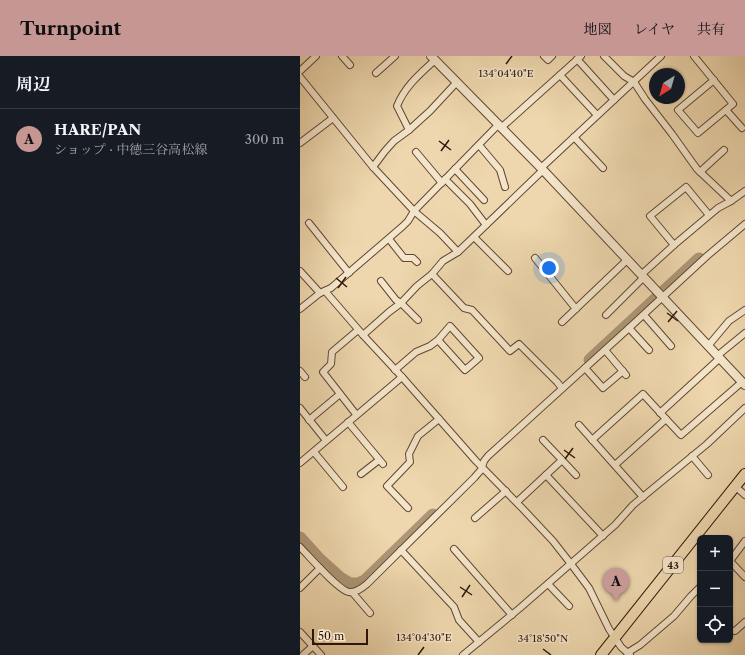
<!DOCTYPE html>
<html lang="ja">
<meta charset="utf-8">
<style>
:root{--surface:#171b24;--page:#242831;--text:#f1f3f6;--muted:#9ea1a6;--line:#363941;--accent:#c59692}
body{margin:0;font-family:"Libre Caslon Text","Noto Serif JP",serif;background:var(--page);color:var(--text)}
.controls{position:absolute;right:12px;bottom:12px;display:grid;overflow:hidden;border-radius:6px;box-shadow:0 1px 3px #0004}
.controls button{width:36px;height:36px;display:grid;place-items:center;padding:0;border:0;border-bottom:1px solid var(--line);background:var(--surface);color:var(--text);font:20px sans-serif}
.compass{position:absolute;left:349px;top:12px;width:36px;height:36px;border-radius:50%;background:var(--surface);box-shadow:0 1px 3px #0004;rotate:217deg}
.scale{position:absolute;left:12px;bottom:10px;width:56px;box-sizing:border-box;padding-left:4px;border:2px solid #30170a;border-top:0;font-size:11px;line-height:14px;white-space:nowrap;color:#30170a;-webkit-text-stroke:3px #f4e5ca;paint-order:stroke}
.you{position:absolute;left:249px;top:212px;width:14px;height:14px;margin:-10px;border:3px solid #fff;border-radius:50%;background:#1a73e8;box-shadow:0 0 0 6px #1a73e833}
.badge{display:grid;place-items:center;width:26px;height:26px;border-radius:50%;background:var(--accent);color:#111;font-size:13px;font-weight:700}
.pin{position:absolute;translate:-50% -33px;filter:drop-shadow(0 1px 2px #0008)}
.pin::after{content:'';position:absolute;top:21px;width:14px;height:12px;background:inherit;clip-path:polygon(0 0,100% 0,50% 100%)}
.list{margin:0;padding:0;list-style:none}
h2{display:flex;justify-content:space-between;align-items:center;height:52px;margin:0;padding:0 16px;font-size:17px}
h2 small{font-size:13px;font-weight:400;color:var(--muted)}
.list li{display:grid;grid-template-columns:26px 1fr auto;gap:12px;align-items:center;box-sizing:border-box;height:60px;padding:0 16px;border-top:1px solid var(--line)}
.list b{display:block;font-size:15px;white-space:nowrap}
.list p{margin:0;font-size:13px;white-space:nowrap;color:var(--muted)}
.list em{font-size:13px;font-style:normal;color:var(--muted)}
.icon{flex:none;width:22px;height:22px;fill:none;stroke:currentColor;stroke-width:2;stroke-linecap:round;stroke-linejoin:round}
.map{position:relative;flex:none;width:445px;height:599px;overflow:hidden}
header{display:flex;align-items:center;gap:24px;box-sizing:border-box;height:56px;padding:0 20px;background:var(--accent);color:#111}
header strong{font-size:19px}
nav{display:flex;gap:22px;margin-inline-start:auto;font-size:14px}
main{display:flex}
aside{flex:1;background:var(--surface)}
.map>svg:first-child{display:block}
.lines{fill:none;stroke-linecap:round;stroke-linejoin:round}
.river{stroke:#ad9676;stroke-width:13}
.minor-casing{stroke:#604733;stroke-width:8}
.tertiary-casing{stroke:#604733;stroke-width:10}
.primary-casing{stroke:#30170a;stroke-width:12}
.minor{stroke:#f4e5ca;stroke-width:6}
.tertiary{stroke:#f4e5ca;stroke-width:8}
.primary{stroke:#eed7ae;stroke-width:10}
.ticks{fill:none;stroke:#30170a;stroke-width:1.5}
.labels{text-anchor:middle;stroke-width:3;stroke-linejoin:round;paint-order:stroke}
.shield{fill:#f4e5ca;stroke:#6b5544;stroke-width:1}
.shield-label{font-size:10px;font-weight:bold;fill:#30170a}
.ticks-label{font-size:10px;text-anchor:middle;fill:#30170a;stroke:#f4e5ca;stroke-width:3;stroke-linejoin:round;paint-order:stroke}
</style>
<header>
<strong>Turnpoint</strong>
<nav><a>地図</a><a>レイヤ</a><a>共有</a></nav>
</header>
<main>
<aside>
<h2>周辺<small></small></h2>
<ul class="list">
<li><span class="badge">A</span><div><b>HARE/PAN</b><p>ショップ · 中徳三谷高松線</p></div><em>300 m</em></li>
</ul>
</aside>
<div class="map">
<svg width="445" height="599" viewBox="0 0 445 599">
<rect width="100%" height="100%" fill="#eed7ae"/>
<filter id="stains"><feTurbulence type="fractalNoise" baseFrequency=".005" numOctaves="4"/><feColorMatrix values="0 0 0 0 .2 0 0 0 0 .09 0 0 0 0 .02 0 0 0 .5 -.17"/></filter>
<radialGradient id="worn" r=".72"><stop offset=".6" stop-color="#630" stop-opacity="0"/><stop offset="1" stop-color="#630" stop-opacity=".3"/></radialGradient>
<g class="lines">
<!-- river -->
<g class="river">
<polyline points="290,304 399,203"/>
<polyline points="0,482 19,503 40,522 50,528 58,528 65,525 133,459"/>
</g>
<defs>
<g id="minor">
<polyline points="42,0 50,9"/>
<polyline points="244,0 248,4 252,0"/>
<polyline points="304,0 324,20 334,26 345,43 372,78 397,113 431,145"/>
<polyline points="394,0 433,48 398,77 378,54 414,24"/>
<polyline points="277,3 314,44"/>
<polyline points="0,15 16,0"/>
<polyline points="76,17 95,0"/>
<polyline points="260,19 297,59"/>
<polyline points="0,21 73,111 114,155 140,177 158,196 243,114"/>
<polyline points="426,54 442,72"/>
<polyline points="202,71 281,0"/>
<path d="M 109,74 L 97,50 C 105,30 120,18 135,4"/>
<polyline points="274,81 303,112"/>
<polyline points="0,87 33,62"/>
<polyline points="179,89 200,114 205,131"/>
<polyline points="116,96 142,127"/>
<polyline points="73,111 85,95 94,85 109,74 130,55 157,26"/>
<polyline points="241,112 361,0"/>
<polyline points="155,113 184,144"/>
<polyline points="400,116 424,94"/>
<polyline points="145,123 170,148 186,169"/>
<polyline points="9,167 49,217"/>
<polyline points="174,181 208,215"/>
<polyline points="89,183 104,202 113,202 117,206"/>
<polyline points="374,189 350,160 386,131 409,159"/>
<polyline points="235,202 276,253"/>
<polyline points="0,215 20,237"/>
<polyline points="132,218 164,252 172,254 210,295 219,288 257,326 262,332"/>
<polyline points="341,219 374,189 418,152 431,145 445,135"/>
<polyline points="81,225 96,244 101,247 118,264"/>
<polyline points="25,235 63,279 102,321 176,405 222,452 253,485 271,508 289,532 309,573 321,591 330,599"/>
<polyline points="0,253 20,237 31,232 103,170 108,165 114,155 199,68"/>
<polyline points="306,259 343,222"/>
<polyline points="344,259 371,290"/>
<polyline points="262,266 327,204"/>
<polyline points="329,272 349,294"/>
<polyline points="63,279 89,256 101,247 117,230 132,218 143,205 158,196"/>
<polyline points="408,290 429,265 445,254"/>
<polyline points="305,294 326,319"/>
<polyline points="417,300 445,277"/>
<polyline points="285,312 303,332 323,315"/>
<polyline points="95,314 116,296 130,290 138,284 150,270 179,302 165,314 138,284"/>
<polyline points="0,315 5,321"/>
<polyline points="0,352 24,382"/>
<polyline points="55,357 23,316 31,308 32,296 58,274"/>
<polyline points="360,357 420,302"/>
<polyline points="366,363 381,379 442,326"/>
<polyline points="9,364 40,338"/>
<polyline points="48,366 83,408"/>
<polyline points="279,369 343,441"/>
<polyline points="292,384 343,338 366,363 315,409"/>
<polyline points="14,396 43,431"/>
<polyline points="392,400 408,419"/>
<polyline points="262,404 276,419"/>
<polyline points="0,407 102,321"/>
<polyline points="61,418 79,404"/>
<polyline points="246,419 303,480"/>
<polyline points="435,430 445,439"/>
<polyline points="217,446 262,404 243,384"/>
<polyline points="108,452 87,430 110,406 109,398 118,380 139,363"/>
<polyline points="175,462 206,435"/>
<path d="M 0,491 C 9,500 38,534 49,536 C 56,537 62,532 67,528 L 174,422 L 181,414 L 184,405 L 188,400 L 329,272 L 407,200 L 445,168"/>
<polyline points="154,493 212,559"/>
<polyline points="101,494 154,551 159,564 179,586"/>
<polyline points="430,505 445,485"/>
<polyline points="430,505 445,521"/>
<polyline points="248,528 269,550"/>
<polyline points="0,532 20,512"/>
<polyline points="52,536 70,557"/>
<polyline points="430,574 435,575 445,566"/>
<polyline points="0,576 21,599"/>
<polyline points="327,597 340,589 374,560 391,540 400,531"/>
<polyline points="3,599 13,590"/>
<polyline points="163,599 220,552 315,469 333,449 407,388 445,352"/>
</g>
<polyline id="tertiary" points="131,0 243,114 445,329"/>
<polyline id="primary" points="301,599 445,418"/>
</defs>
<!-- minor casing -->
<use href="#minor" class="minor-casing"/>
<!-- tertiary casing -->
<use href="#tertiary" class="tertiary-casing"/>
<!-- primary casing -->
<use href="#primary" class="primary-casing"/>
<!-- minor -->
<use href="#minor" class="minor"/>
<!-- tertiary -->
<use href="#tertiary" class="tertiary"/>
<!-- primary -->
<use href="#primary" class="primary"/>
</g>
<!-- ticks -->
<path class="ticks" d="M 206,8 L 212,0M 139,85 L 151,94M 141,95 L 149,84M 36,222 L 47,231M 38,232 L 46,221M 367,257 L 378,265M 368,266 L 377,255M 264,394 L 275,402M 265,403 L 273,392M 160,531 L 172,539M 162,541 L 170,529M 243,593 L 251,599M 118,599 L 124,591"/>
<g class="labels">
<!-- shield labels -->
<rect class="shield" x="363" y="501" width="20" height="16" rx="3"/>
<g class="shield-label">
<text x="373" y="513">43</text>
</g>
</g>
<g class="ticks-label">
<text x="206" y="21">134°04'40"E</text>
<text x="124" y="585">134°04'30"E</text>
<text x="243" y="586">34°18'50"N</text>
</g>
<rect width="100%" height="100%" filter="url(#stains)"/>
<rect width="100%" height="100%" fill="url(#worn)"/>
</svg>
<div class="controls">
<button>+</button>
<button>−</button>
<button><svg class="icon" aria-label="locate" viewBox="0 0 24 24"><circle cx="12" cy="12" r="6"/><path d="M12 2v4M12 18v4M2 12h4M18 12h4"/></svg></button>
</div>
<svg class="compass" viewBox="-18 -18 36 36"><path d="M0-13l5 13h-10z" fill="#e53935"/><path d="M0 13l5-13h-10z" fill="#9ea1a6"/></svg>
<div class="scale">50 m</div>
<div class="you"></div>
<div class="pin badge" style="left:316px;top:545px">A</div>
</div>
</main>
